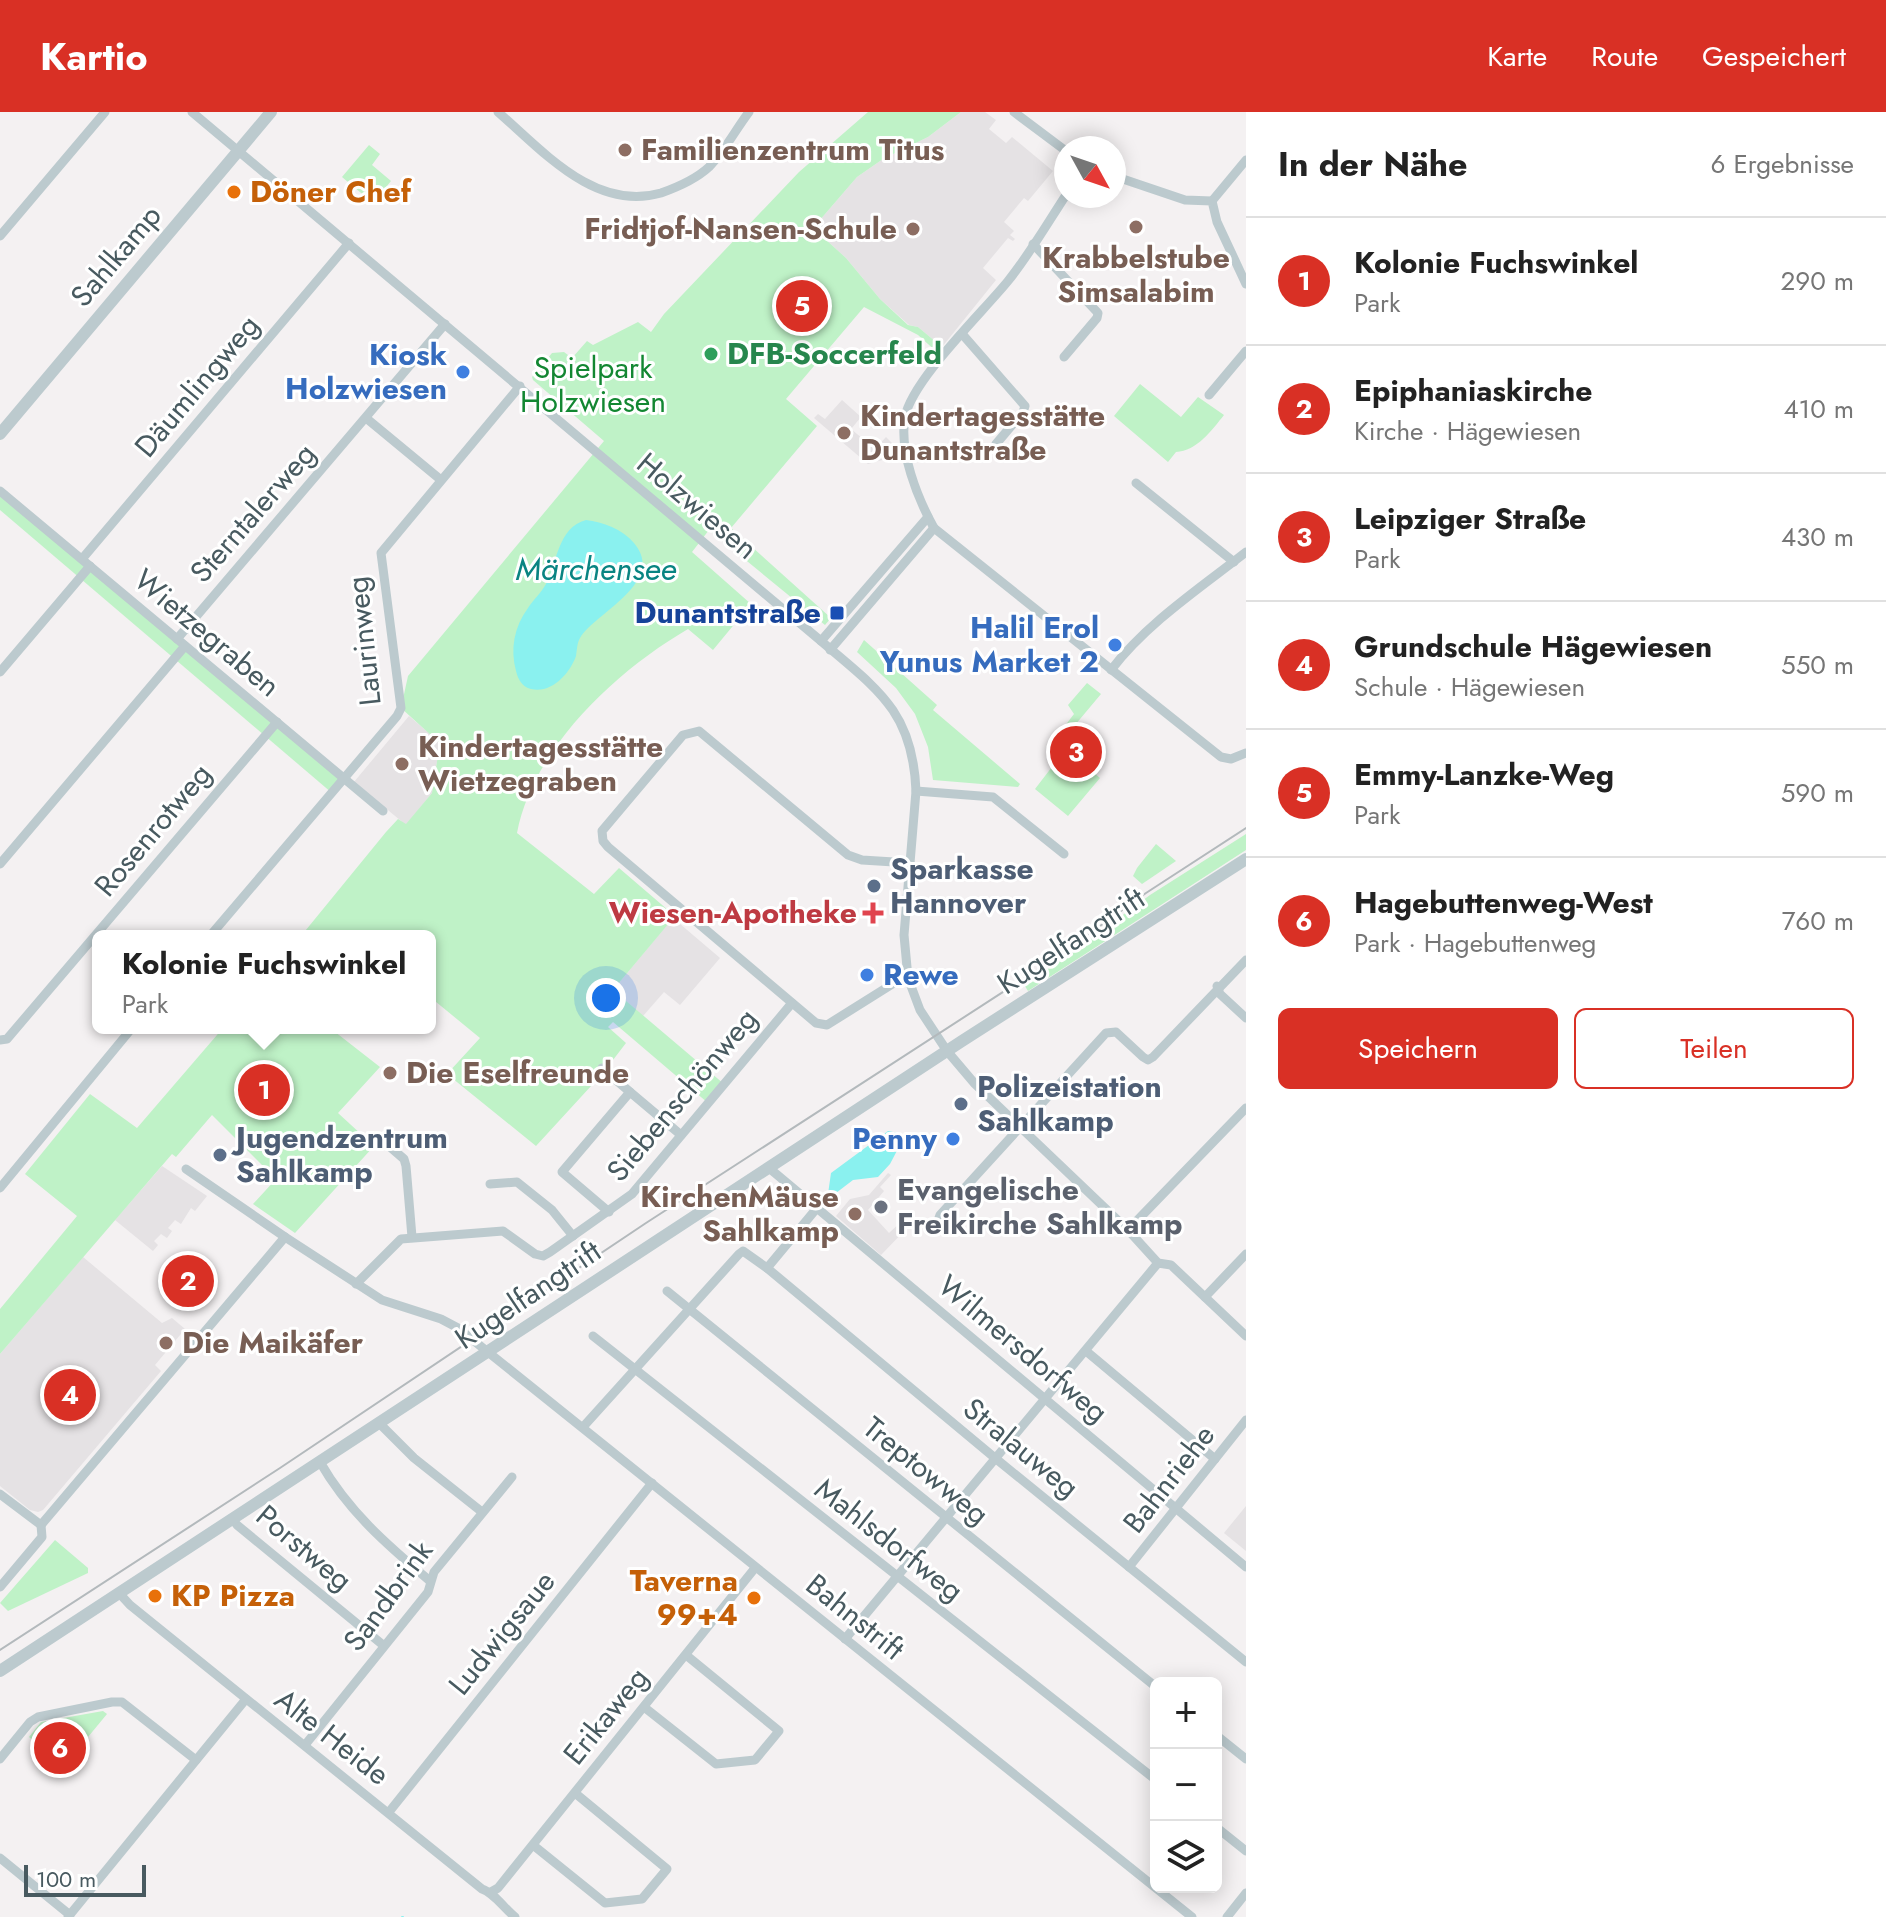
<!DOCTYPE html>
<html lang="de">
<meta charset="utf-8">
<style>
:root{--surface:#fff;--page:#f6f6f6;--text:#222;--muted:#767676;--line:#e0e0e0;--accent:#d93025}
body{margin:0;font-family:Jost,sans-serif;background:var(--page);color:var(--text)}
.controls{position:absolute;right:24px;bottom:24px;display:grid;overflow:hidden;border-radius:12px;box-shadow:0 4px 20px #0003}
.controls button{width:72px;height:72px;display:grid;place-items:center;padding:0;border:0;border-bottom:2px solid var(--line);background:var(--surface);color:var(--text);font:40px sans-serif}
.compass{position:absolute;left:1054px;top:24px;width:72px;height:72px;border-radius:50%;background:var(--surface);box-shadow:0 4px 20px #0003;rotate:130deg}
.scale{position:absolute;left:24px;bottom:20px;width:122px;box-sizing:border-box;padding-left:8px;border:4px solid #485a60;border-top:0;font-size:22px;line-height:28px;white-space:nowrap;color:#485a60;-webkit-text-stroke:6px #fff;paint-order:stroke}
.you{position:absolute;left:606px;top:886px;width:28px;height:28px;margin:-20px;border:6px solid #fff;border-radius:50%;background:#1a73e8;box-shadow:0 0 0 12px #1a73e833}
.badge{display:grid;place-items:center;width:52px;height:52px;border-radius:50%;background:var(--accent);color:#fff;font-size:26px;font-weight:700}
.pin{position:absolute;translate:-50% -50%;border:4px solid #fff;box-shadow:0 2px 8px #0006}
.popup{position:absolute;left:92px;top:818px;width:344px;height:104px;box-sizing:border-box;display:grid;place-content:center;border-radius:12px;background:var(--surface);filter:drop-shadow(0 2px 6px #0005);font-size:26px;white-space:nowrap;color:var(--muted)}
.popup b{font-size:30px;color:var(--text)}
.popup::after{content:'';position:absolute;left:50%;top:100%;margin-left:-16px;border:16px solid transparent;border-top-color:var(--surface)}
.list{margin:0;padding:0;list-style:none}
h2{display:flex;justify-content:space-between;align-items:center;height:104px;margin:0;padding:0 32px;font-size:34px}
h2 small{font-size:26px;font-weight:400;color:var(--muted)}
.list li{display:grid;grid-template-columns:52px 1fr auto;gap:24px;align-items:center;box-sizing:border-box;height:128px;padding:0 32px;border-top:2px solid var(--line)}
.list b{display:block;font-size:30px;white-space:nowrap}
.list p{margin:0;font-size:26px;white-space:nowrap;color:var(--muted)}
.list em{font-size:26px;font-style:normal;color:var(--muted)}
.actions{display:flex;gap:16px;padding:24px 32px}
.actions a{flex:1;padding:18px 0;border:2px solid var(--accent);border-radius:12px;text-align:center;font-size:28px;color:var(--accent)}
.actions .main{background:var(--accent);color:#fff}
.icon{flex:none;width:44px;height:44px;fill:none;stroke:currentColor;stroke-width:2;stroke-linecap:round;stroke-linejoin:round}
.map{position:relative;flex:none;width:1246px;height:1805px;overflow:hidden}
header{display:flex;align-items:center;gap:48px;box-sizing:border-box;height:112px;padding:0 40px;background:var(--accent);color:#fff}
header strong{font-size:38px}
nav{display:flex;gap:44px;margin-inline-start:auto;font-size:28px}
main{display:flex}
aside{flex:1;background:var(--surface)}
.map>svg:first-child{display:block}
.education{fill:#e5e2e4}
.green{fill:#bff2c7}
.water{fill:#8af1ef}
.lines{fill:none;stroke-linecap:round;stroke-linejoin:round}
.stream{stroke:#8af1ef;stroke-width:2}
.minor{stroke:#bccace;stroke-width:9}
.tertiary{stroke:#bccace;stroke-width:12}
.tram{stroke:#b3b9bc;stroke-width:2}
.education-dot{fill:#8d6e63;stroke:#fff;stroke-width:3}
.food-dot{fill:#e8710a;stroke:#fff;stroke-width:3}
.leisure-dot{fill:#2e9e5b;stroke:#fff;stroke-width:3}
.shop-dot{fill:#3f7fe0;stroke:#fff;stroke-width:3}
.transit-dot{fill:#1a4fb4;stroke:#fff;stroke-width:3}
.service-dot{fill:#5c6f8a;stroke:#fff;stroke-width:3}
.health-dot{fill:#e0444e;stroke:#fff;stroke-width:3}
.worship-dot{fill:#6b7280;stroke:#fff;stroke-width:3}
.labels{text-anchor:middle;stroke-width:6;stroke-linejoin:round;paint-order:stroke}
.education-label{font-size:30px;font-weight:bold;fill:#785e54;stroke:#fff;text-anchor:start}
.food-label{font-size:30px;font-weight:bold;fill:#c56008;stroke:#fff;text-anchor:start}
.street-label{font-size:30px;fill:#485a60;stroke:#fff}
.leisure-label{font-size:30px;font-weight:bold;fill:#27864d;stroke:#fff;text-anchor:start}
.shop-label{font-size:30px;font-weight:bold;fill:#366cbe;stroke:#fff;text-anchor:end}
.park-label{font-size:30px;fill:#138732;stroke:#fff}
.transit-label{font-size:30px;font-weight:bold;fill:#164399;stroke:#fff;text-anchor:end}
.service-label{font-size:30px;font-weight:bold;fill:#4e5e75;stroke:#fff;text-anchor:start}
.health-label{font-size:30px;font-weight:bold;fill:#be3a42;stroke:#fff;text-anchor:end}
.worship-label{font-size:30px;font-weight:bold;fill:#5b616d;stroke:#fff;text-anchor:start}
.water-label{font-size:32px;font-style:italic;fill:#098482;stroke:#fff}
</style>
<header>
<strong>Kartio</strong>
<nav><a>Karte</a><a>Route</a><a>Gespeichert</a></nav>
</header>
<main>
<div class="map">
<svg width="1246" height="1805" viewBox="0 0 1246 1805">
<rect width="100%" height="100%" fill="#f4f1f2"/>
<!-- education -->
<g class="education">
<polygon points="961,0 985,0 996,8 989,17 1006,31 1012,25 1053,59 1028,89 1024,86 1004,110 1014,119 1010,123 1015,127 1013,129 1008,126 983,156 996,168 942,235 918,215 909,213 880,187 846,146 813,116 857,65 883,47 928,25"/>
<polygon points="842,288 861,305 851,317 875,337 886,325 892,331 893,345 868,352 814,306 818,302 825,307"/>
<polygon points="409,604 445,635 438,643 432,681 406,713 354,670"/>
<polygon points="673,806 720,846 680,893 664,880 643,904 619,883 618,872"/>
<polygon points="162,1054 207,1084 195,1099 191,1096 181,1112 175,1108 168,1116 172,1119 167,1126 161,1122 154,1129 158,1133 153,1139 115,1108"/>
<polygon points="888,1061 891,1063 880,1075 884,1079 868,1098 889,1121 901,1110 907,1116 881,1143 836,1104 850,1087 869,1083"/>
<polygon points="83,1145 162,1211 172,1206 185,1217 155,1253 161,1259 43,1398 38,1400 30,1398 0,1374 0,1242"/>
<polygon points="1246,1394 1246,1439 1224,1421"/>
</g>
<!-- green -->
<g class="green">
<path d="M 868,0 L 961,0 L 928,25 L 883,47 L 857,65 L 813,116 L 846,146 L 880,187 L 908,213 L 918,215 L 942,235 L 938,241 L 918,223 L 864,195 L 786,287 L 817,314 L 731,416 L 831,506 L 825,513 L 709,418 L 692,440 L 751,492 L 713,538 L 688,517 C 616,559 533,636 517,721 L 594,782 L 619,756 L 675,804 L 618,872 L 619,883 L 724,972 L 708,991 L 613,910 L 608,915 L 626,931 L 603,961 L 536,1034 L 447,962 L 480,926 L 430,885 L 430,824 L 301,824 L 386,720 L 398,707 L 406,712 L 432,681 L 438,643 L 444,635 L 401,596 L 408,564 L 604,329 L 533,268 L 532,265 L 552,241 L 564,240 L 572,246 L 587,229 L 593,233 L 638,210 L 651,220 L 664,202 L 799,60 Z"/>
<polygon points="369,33 380,42 372,53 391,69 373,91 342,65"/>
<path d="M 1140,272 L 1181,305 L 1198,285 L 1224,303 C 1212,318 1197,339 1176,340 L 1168,350 L 1114,304 Z"/>
<polygon points="0,379 344,667 332,681 0,398"/>
<polygon points="864,528 937,593 933,598 1020,672 1018,675 933,668 928,635 915,602 896,576 857,540"/>
<polygon points="1087,571 1101,582 1075,613 1097,631 1081,650 1100,666 1068,704 1035,677 1075,625 1064,615 1074,602 1068,593"/>
<polygon points="1246,722 1246,738 1028,879 1023,871 1071,841 1150,783"/>
<polygon points="1156,732 1176,749 1142,772 1133,764 1137,756"/>
<polygon points="223,916 330,916 380,955 338,1001 374,1034 295,1121 253,1092 276,1067 212,1003 176,1045 172,1042 0,1242 0,1197 77,1104 25,1062 90,982 137,1016"/>
<polygon points="55,1428 88,1456 88,1461 8,1499 0,1491"/>
<polygon points="103,1599 107,1602 64,1654 29,1625 41,1610"/>
</g>
<!-- water -->
<g class="water">
<path d="M 586,408 C 603,410 622,417 634,431 C 667,470 595,501 580,526 C 577,531 577,538 576,544 C 570,561 552,582 531,577 C 522,575 518,567 516,559 C 510,537 514,515 528,496 C 533,488 541,481 546,472 C 557,451 558,415 586,408 Z"/>
<polygon points="888,1019 898,1021 901,1031 890,1052 878,1065 853,1068 836,1081 828,1082 831,1061"/>
</g>
<g class="lines">
<!-- stream -->
<polyline class="stream" points="402,1805 403,1805"/>
<!-- minor -->
<g class="minor">
<path d="M 192,0 L 821,529 C 877,577 913,599 916,679 L 904,823 L 908,866 L 920,898 L 947,939 L 975,972 L 1128,1118 L 1158,1151 L 1171,1153 L 1246,1224"/>
<path d="M 498,0 C 543,39 595,100 661,81 C 678,75 695,68 709,55 C 724,40 736,17 749,0"/>
<polyline points="1014,0 1066,39"/>
<polyline points="1114,64 1185,88 1212,89 1217,110 1246,172"/>
<path d="M 1066,83 C 1047,112 1029,143 1008,169 C 982,201 912,268 905,305 C 899,340 917,385 934,416 L 1221,645 L 1231,647 L 1246,641"/>
<polyline points="1212,89 1246,48"/>
<polyline points="0,124 105,0"/>
<polyline points="1033,132 1098,201 1097,206 1064,245"/>
<polyline points="963,223 1025,294 1023,300 996,332"/>
<polyline points="1209,283 1246,239"/>
<polyline points="366,306 441,368"/>
<polyline points="1136,371 1234,450"/>
<polyline points="0,379 383,699"/>
<polyline points="82,447 349,131"/>
<polyline points="177,527 445,212"/>
<polyline points="821,529 928,405"/>
<polyline points="830,538 934,416"/>
<path d="M 1111,558 C 1147,511 1200,476 1246,440"/>
<polyline points="0,560 90,454"/>
<polyline points="916,679 993,685 1064,742"/>
<polyline points="0,752 185,534"/>
<polyline points="210,824 397,604 401,596 381,441 520,274"/>
<polyline points="908,866 894,871 827,913 816,911 608,735 603,729 602,719 683,623 699,619 848,743 862,748 910,751"/>
<polyline points="1217,874 1220,882 1246,906"/>
<polyline points="0,928 7,927 277,610"/>
<polyline points="602,956 630,980"/>
<polyline points="381,1027 404,1047 406,1054 412,1125"/>
<polyline points="769,1056 1246,1455"/>
<polyline points="186,1057 285,1125"/>
<polyline points="490,1072 517,1070 552,1098 573,1124"/>
<polyline points="0,1076 132,916"/>
<polyline points="609,1100 562,1060 630,980 681,1023"/>
<polyline points="935,1117 940,1103 1106,921 1116,920 1143,945 1148,948 1153,945 1246,848"/>
<polyline points="1128,1118 1246,996"/>
<polyline points="767,1156 995,1346 1246,1550"/>
<polyline points="356,1172 401,1127 503,1119 535,1142 543,1144 550,1140 632,1082 792,891"/>
<polyline points="667,1179 1156,1575"/>
<polyline points="1205,1185 1246,1142"/>
<polyline points="593,1224 1156,1668"/>
<polyline points="1086,1239 1215,1347"/>
<polyline points="380,1312 414,1346 482,1400"/>
<polyline points="583,1315 739,1142 743,1139 767,1156 816,1097"/>
<path d="M 320,1350 C 348,1399 387,1433 430,1469"/>
<polyline points="0,1382 41,1413 285,1125 382,1188 441,1207 458,1216 1192,1805"/>
<polyline points="232,1406 237,1413 383,1533"/>
<polyline points="1129,1455 1246,1308"/>
<polyline points="0,1475 42,1425 41,1413"/>
<path d="M 119,1481 L 130,1493 L 482,1777 C 494,1781 504,1796 515,1805"/>
<polyline points="845,1527 1158,1151"/>
<polyline points="644,1595 716,1652 755,1648 779,1619 686,1543"/>
<polyline points="1216,1623 1246,1647"/>
<polyline points="305,1633 428,1480 434,1460 512,1365"/>
<polyline points="0,1647 30,1610 38,1605 112,1590 122,1590 196,1648"/>
<polyline points="389,1700 652,1371"/>
<polyline points="1216,1715 1246,1739"/>
<polyline points="533,1733 605,1791 642,1787 667,1757 575,1681"/>
<polyline points="0,1746 70,1803"/>
<polyline points="491,1780 498,1776 755,1456"/>
<polyline points="68,1805 246,1587"/>
<polyline points="1227,1805 1246,1781"/>
</g>
<!-- tertiary -->
<g class="tertiary">
<polyline points="0,322 271,0"/>
<polyline points="0,1559 962,929 1246,747"/>
</g>
<!-- tram -->
<polyline class="tram" points="0,1538 280,1356 646,1111 1054,847 1146,781 1246,716"/>
</g>
<!-- markers -->
<g class="education-dot">
<circle cx="625" cy="38" r="8"/>
<circle cx="1136" cy="115" r="8"/>
<circle cx="913" cy="117" r="8"/>
<circle cx="844" cy="321" r="8"/>
<circle cx="402" cy="652" r="8"/>
<circle cx="390" cy="961" r="8"/>
<circle cx="855" cy="1102" r="8"/>
<circle cx="166" cy="1231" r="8"/>
</g>
<g class="food-dot">
<circle cx="234" cy="80" r="8"/>
<circle cx="155" cy="1484" r="8"/>
<circle cx="754" cy="1486" r="8"/>
</g>
<circle class="leisure-dot" cx="711" cy="242" r="8"/>
<g class="shop-dot">
<circle cx="463" cy="260" r="8"/>
<circle cx="1115" cy="533" r="8"/>
<circle cx="867" cy="863" r="8"/>
<circle cx="953" cy="1027" r="8"/>
</g>
<rect class="transit-dot" x="829" y="493" width="16" height="16" rx="4"/>
<g class="service-dot">
<circle cx="874" cy="774" r="8"/>
<circle cx="961" cy="992" r="8"/>
<circle cx="220" cy="1043" r="8"/>
</g>
<path class="health-dot" d="M869 789h8v8h8v8h-8v8h-8v-8h-8v-8h8z"/>
<circle class="worship-dot" cx="881" cy="1095" r="8"/>
<g class="labels">
<!-- education labels -->
<g class="education-label">
<text x="641" y="48">Familienzentrum Titus</text>
<text x="897" y="127" text-anchor="end">Fridtjof-Nansen-Schule</text>
<text x="1136" y="156" text-anchor="middle">Krabbelstube<tspan x="1136" dy="34">Simsalabim</tspan></text>
<text x="860" y="314">Kindertagesstätte<tspan x="860" dy="34">Dunantstraße</tspan></text>
<text x="418" y="645">Kindertagesstätte<tspan x="418" dy="34">Wietzegraben</tspan></text>
<text x="406" y="971">Die Eselfreunde</text>
<text x="839" y="1095" text-anchor="end">KirchenMäuse<tspan x="839" dy="34">Sahlkamp</tspan></text>
<text x="182" y="1241">Die Maikäfer</text>
</g>
<!-- food labels -->
<g class="food-label">
<text x="250" y="90">Döner Chef</text>
<text x="738" y="1479" text-anchor="end">Taverna<tspan x="738" dy="34">99+4</tspan></text>
<text x="171" y="1494">KP Pizza</text>
</g>
<!-- street labels -->
<g class="street-label">
<text transform="translate(116 144) rotate(-50)" y="10">Sahlkamp</text>
<text transform="translate(197 274) rotate(-50)" y="10">Däumlingweg</text>
<text transform="translate(697 394) rotate(40)" y="10">Holzwiesen</text>
<text transform="translate(253 401) rotate(-49)" y="10">Sterntalerweg</text>
<text transform="translate(207 521) rotate(40)" y="10">Wietzegraben</text>
<text transform="translate(364 529) rotate(-96)" y="10">Laurinweg</text>
<text transform="translate(153 718) rotate(-50)" y="10">Rosenrotweg</text>
<text transform="translate(1071 829) rotate(-33)" y="10">Kugelfangtrift</text>
<text transform="translate(682 983) rotate(-50)" y="10">Siebenschönweg</text>
<text transform="translate(528 1183) rotate(-34)" y="10">Kugelfangtrift</text>
<text transform="translate(1023 1237) rotate(40)" y="10">Wilmersdorfweg</text>
<text transform="translate(1021 1336) rotate(39)" y="10">Stralauweg</text>
<text transform="translate(926 1359) rotate(39)" y="10">Treptowweg</text>
<text transform="translate(1169 1367) rotate(-52)" y="10">Bahnriehe</text>
<text transform="translate(889 1428) rotate(38)" y="10">Mahlsdorfweg</text>
<text transform="translate(304 1436) rotate(40)" y="10">Porstweg</text>
<text transform="translate(388 1484) rotate(-54)" y="10">Sandbrink</text>
<text transform="translate(855 1505) rotate(39)" y="10">Bahnstrift</text>
<text transform="translate(502 1521) rotate(-51)" y="10">Ludwigsaue</text>
<text transform="translate(606 1604) rotate(-51)" y="10">Erikaweg</text>
<text transform="translate(332 1625) rotate(38)" y="10">Alte Heide</text>
</g>
<!-- leisure labels -->
<g class="leisure-label">
<text x="727" y="252">DFB-Soccerfeld</text>
</g>
<!-- shop labels -->
<g class="shop-label">
<text x="447" y="253">Kiosk<tspan x="447" dy="34">Holzwiesen</tspan></text>
<text x="1099" y="526">Halil Erol<tspan x="1099" dy="34">Yunus Market 2</tspan></text>
<text x="883" y="873" text-anchor="start">Rewe</text>
<text x="937" y="1037">Penny</text>
</g>
<!-- park labels -->
<g class="park-label">
<text x="593" y="266">Spielpark<tspan x="593" dy="34">Holzwiesen</tspan></text>
</g>
<!-- transit labels -->
<g class="transit-label">
<text x="821" y="511">Dunantstraße</text>
</g>
<!-- service labels -->
<g class="service-label">
<text x="890" y="767">Sparkasse<tspan x="890" dy="34">Hannover</tspan></text>
<text x="977" y="985">Polizeistation<tspan x="977" dy="34">Sahlkamp</tspan></text>
<text x="236" y="1036">Jugendzentrum<tspan x="236" dy="34">Sahlkamp</tspan></text>
</g>
<!-- health labels -->
<g class="health-label">
<text x="857" y="811">Wiesen-Apotheke</text>
</g>
<!-- worship labels -->
<g class="worship-label">
<text x="897" y="1088">Evangelische<tspan x="897" dy="34">Freikirche Sahlkamp</tspan></text>
</g>
<!-- water labels -->
<g class="water-label">
<text x="596" y="468">Märchensee</text>
</g>
</g>
</svg>
<div class="controls">
<button>+</button>
<button>−</button>
<button><svg class="icon" aria-label="layers" viewBox="0 0 24 24"><path d="M12 4l9 5-9 5-9-5zM3 14l9 5 9-5"/></svg></button>
</div>
<svg class="compass" viewBox="-18 -18 36 36"><path d="M0-13l5 13h-10z" fill="#e53935"/><path d="M0 13l5-13h-10z" fill="#767676"/></svg>
<div class="scale">100 m</div>
<div class="you"></div>
<div class="pin badge" style="left:264px;top:978px">1</div>
<div class="popup"><b>Kolonie Fuchswinkel</b>Park</div>
<div class="pin badge" style="left:188px;top:1169px">2</div>
<div class="pin badge" style="left:1076px;top:640px">3</div>
<div class="pin badge" style="left:70px;top:1283px">4</div>
<div class="pin badge" style="left:802px;top:194px">5</div>
<div class="pin badge" style="left:60px;top:1636px">6</div>
</div>
<aside>
<h2>In der Nähe<small>6 Ergebnisse</small></h2>
<ul class="list">
<li><span class="badge">1</span><div><b>Kolonie Fuchswinkel</b><p>Park</p></div><em>290 m</em></li>
<li><span class="badge">2</span><div><b>Epiphaniaskirche</b><p>Kirche · Hägewiesen</p></div><em>410 m</em></li>
<li><span class="badge">3</span><div><b>Leipziger Straße</b><p>Park</p></div><em>430 m</em></li>
<li><span class="badge">4</span><div><b>Grundschule Hägewiesen</b><p>Schule · Hägewiesen</p></div><em>550 m</em></li>
<li><span class="badge">5</span><div><b>Emmy-Lanzke-Weg</b><p>Park</p></div><em>590 m</em></li>
<li><span class="badge">6</span><div><b>Hagebuttenweg-West</b><p>Park · Hagebuttenweg</p></div><em>760 m</em></li>
</ul>
<div class="actions"><a class="main">Speichern</a><a>Teilen</a></div>
</aside>
</main>
